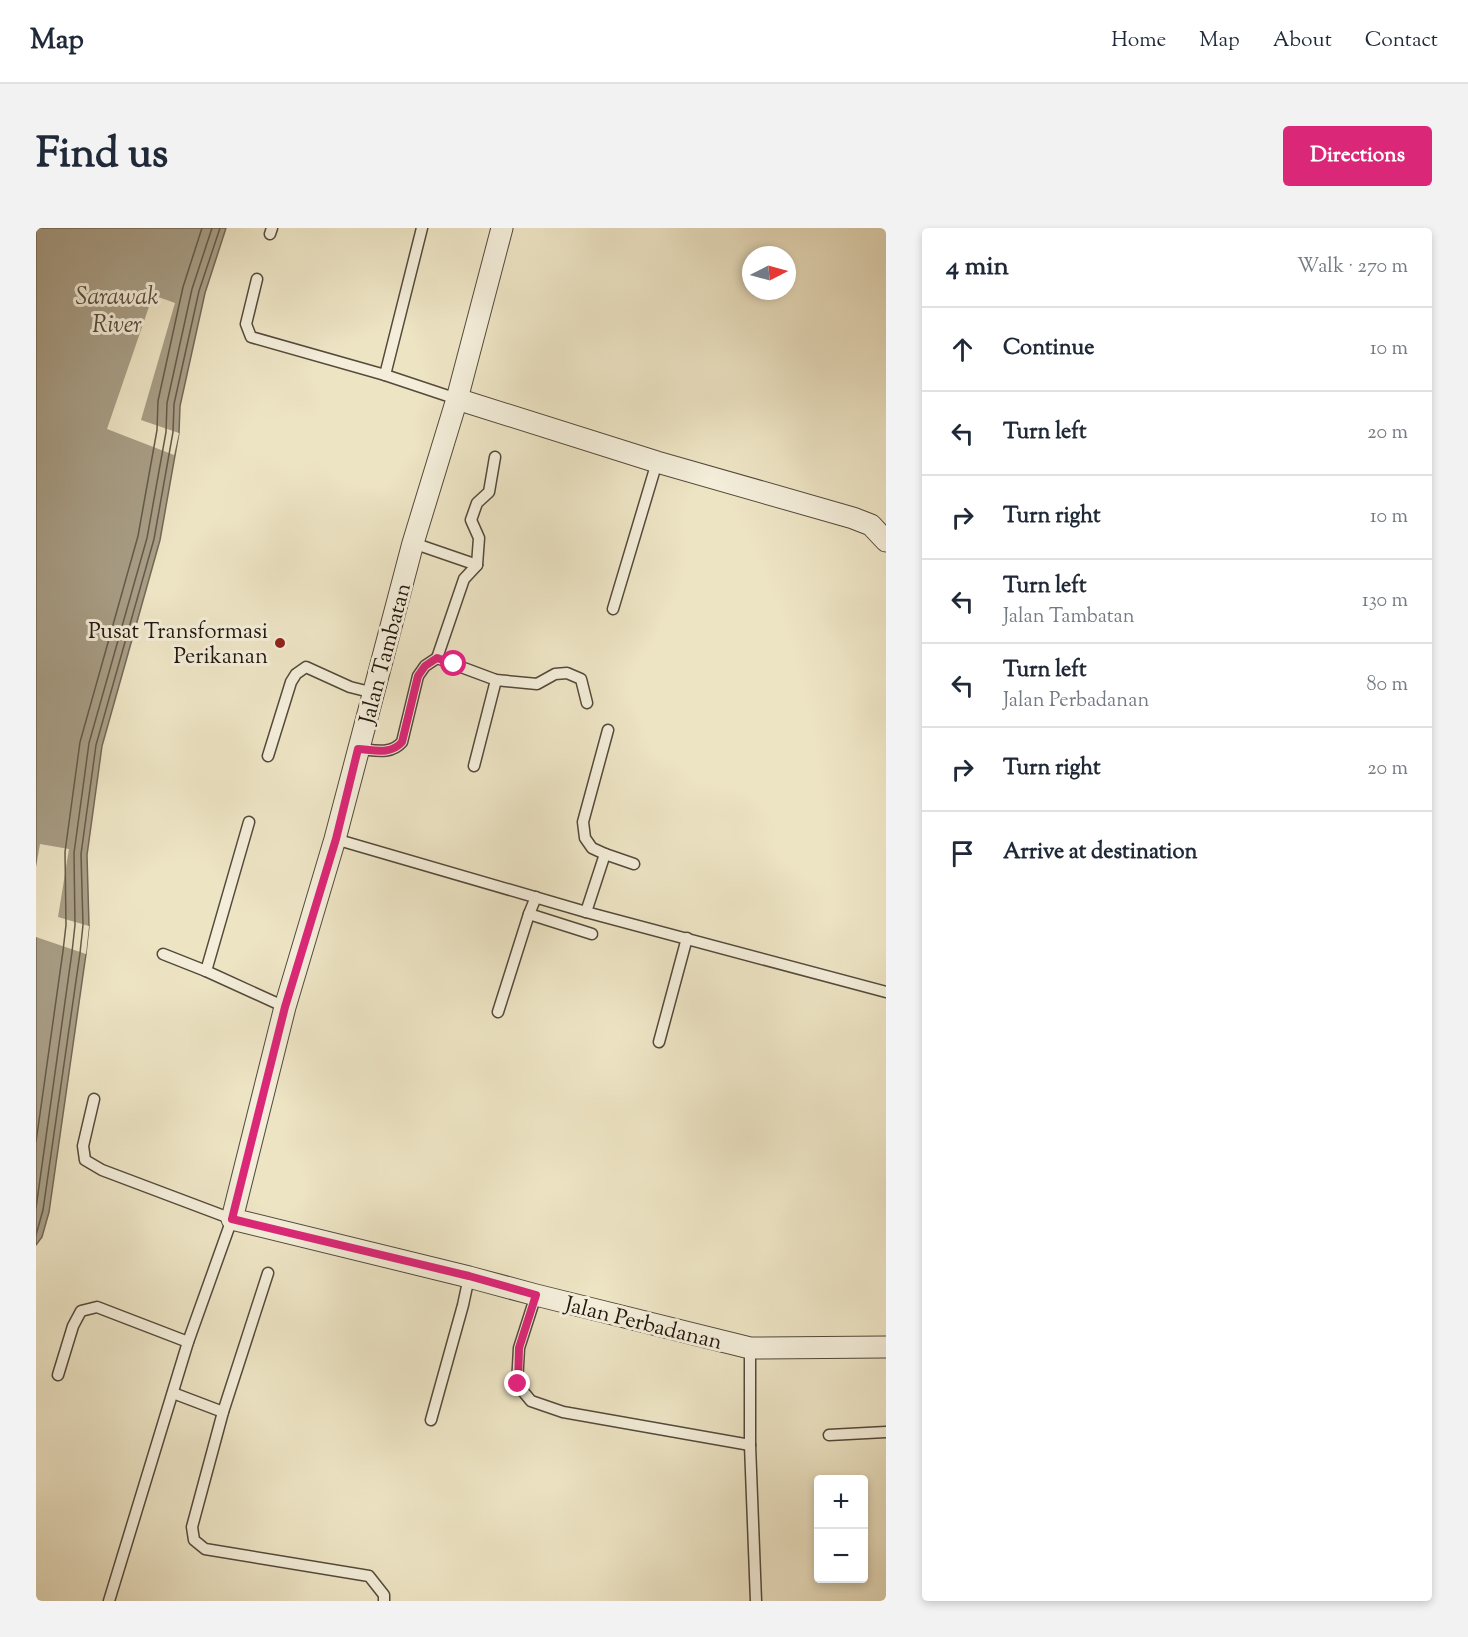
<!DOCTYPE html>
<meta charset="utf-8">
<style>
:root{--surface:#fff;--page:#f2f2f3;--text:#1f2937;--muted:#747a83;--line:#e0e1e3;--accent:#db2777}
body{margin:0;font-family:"Sorts Mill Goudy",serif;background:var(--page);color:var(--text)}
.controls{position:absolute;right:18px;bottom:18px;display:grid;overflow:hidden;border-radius:6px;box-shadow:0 3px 9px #0003}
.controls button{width:54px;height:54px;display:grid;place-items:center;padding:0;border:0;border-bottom:2px solid var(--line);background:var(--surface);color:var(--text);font:30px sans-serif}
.compass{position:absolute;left:706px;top:18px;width:54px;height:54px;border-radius:50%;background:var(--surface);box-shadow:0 3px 9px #0003;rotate:84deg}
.stop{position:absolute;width:18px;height:18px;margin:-14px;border:4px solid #db2777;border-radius:50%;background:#fff}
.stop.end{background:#db2777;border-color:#fff;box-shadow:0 2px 6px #0008}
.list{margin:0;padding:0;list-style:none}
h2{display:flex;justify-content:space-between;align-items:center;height:78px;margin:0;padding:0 24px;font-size:26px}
h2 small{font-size:20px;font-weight:400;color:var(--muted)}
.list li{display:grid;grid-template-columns:39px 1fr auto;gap:18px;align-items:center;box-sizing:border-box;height:84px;padding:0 24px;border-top:2px solid var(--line)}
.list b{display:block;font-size:22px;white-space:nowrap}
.list p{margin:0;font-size:20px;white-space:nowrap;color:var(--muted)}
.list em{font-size:20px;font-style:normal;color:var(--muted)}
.icon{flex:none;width:33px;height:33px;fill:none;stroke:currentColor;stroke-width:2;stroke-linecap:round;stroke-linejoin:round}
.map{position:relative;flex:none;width:850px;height:1373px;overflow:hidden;border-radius:6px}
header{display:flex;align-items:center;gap:36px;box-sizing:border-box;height:84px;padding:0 30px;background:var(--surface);border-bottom:2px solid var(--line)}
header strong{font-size:28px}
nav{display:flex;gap:33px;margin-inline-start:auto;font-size:21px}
.intro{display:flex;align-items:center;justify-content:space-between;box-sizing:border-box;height:144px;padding:0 36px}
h1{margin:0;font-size:42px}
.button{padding:15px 27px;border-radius:6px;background:var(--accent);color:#fff;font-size:21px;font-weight:700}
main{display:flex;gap:36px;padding:0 36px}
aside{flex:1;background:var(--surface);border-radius:6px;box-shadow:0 3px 9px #0003}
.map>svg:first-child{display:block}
.water{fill:#a89e86;stroke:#726856;stroke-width:1.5}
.pier{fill:#ede4c4}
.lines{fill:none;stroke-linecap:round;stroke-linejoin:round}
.shore{stroke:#645a4a;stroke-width:1.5}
.service-casing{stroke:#544a3b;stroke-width:13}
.minor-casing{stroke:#544a3b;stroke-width:23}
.service{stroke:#f3edd9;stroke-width:10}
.minor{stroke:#f3edd9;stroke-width:21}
.route{stroke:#db2777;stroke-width:8}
.poi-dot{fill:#8f2418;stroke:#f3edd9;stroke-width:2}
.labels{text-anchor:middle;stroke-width:6;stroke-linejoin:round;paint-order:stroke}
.poi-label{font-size:22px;fill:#21160d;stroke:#f3edd9;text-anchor:end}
.street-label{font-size:22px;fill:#21160d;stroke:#f3edd9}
.water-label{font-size:24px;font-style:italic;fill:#574c3d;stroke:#f3edd9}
</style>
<header>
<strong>Map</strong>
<nav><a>Home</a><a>Map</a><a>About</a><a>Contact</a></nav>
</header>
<div class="intro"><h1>Find us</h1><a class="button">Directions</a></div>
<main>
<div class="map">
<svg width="850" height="1373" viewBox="0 0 850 1373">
<rect width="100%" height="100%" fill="#ede4c4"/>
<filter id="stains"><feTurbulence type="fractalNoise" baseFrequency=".00333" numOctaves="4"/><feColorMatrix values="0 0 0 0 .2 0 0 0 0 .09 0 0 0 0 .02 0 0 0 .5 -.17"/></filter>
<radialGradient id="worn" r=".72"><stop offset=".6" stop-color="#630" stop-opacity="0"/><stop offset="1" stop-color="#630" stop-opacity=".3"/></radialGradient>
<!-- water -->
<polygon class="water" points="0,0 190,0 169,65 144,178 143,205 124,312 66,518 51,627 53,698 50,726 13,984 6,1009 0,1017"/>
<!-- pier -->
<g class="pier">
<polygon points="117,67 139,75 105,192 143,205 138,227 71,201"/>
<polygon points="4,616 33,621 22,689 53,698 50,726 0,709 0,639"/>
</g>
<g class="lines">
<!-- shore -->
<g class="shore">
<polyline points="0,914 27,723 30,697 29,624 44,514 102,308 121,202 122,173 147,59 166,0"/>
<polyline points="0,980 36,724 39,697 38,625 53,515 111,310 130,204 131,175 156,61 176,0"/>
<polyline points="0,1007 7,982 44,725 47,697 45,626 60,517 118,311 137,204 138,176 163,63 184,0"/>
</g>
<defs>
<g id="service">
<polyline points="234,6 236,0"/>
<polyline points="221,51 210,96 215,109 349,147 386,0"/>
<polyline points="349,147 421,171"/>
<polyline points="377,315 441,337"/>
<polyline points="577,381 621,234"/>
<polyline points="401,430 428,351 441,337 443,310 435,292 441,275 453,264 459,229"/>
<path d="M 323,521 C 338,522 355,527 366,514 L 382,448 L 389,438 L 401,430 L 460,452 L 501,456 L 519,446 L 531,445 L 545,451 L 551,475"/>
<polyline points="232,528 255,454 260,446 270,439 314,459 338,465"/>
<polyline points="438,538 460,452"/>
<polyline points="299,611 550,684 850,764"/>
<polyline points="569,626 598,636"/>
<polyline points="550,684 569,626 556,620 549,610 547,594 572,502"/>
<polyline points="493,686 556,706"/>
<polyline points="127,726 170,743 249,779"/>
<polyline points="170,743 213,594"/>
<polyline points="462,784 493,686 500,669"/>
<polyline points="623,814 651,710"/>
<polyline points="58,871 47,918 49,932 66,942 196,991 152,1114 73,1373"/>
<polyline points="232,1045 187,1184 156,1299 158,1312 169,1321 333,1348 348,1367 348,1373"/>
<polyline points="500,1067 483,1120 481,1156 495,1173 527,1184 714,1217"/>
<polyline points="714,1120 714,1217 720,1373"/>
<polyline points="22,1147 37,1098 45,1083 61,1079 152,1114"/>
<polyline points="137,1165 187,1184"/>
<polyline points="395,1192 427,1077 433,1049"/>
<polyline points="793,1207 850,1204"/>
</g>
<g id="minor">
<polyline points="466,0 421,171 377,315 299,611 249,779 196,991 433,1049 500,1067 714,1120 850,1119"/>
<polyline points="421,171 621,234 817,290 835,297 850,313"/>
</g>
</defs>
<!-- service casing -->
<use href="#service" class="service-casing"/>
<!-- minor casing -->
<use href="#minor" class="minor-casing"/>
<!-- service -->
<use href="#service" class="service"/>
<!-- minor -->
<use href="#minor" class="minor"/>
</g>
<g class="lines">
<!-- route -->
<path class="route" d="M 418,436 L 401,430 L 389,438 L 382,448 L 366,514 C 355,527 338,522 322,521 L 300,611 L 249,779 L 196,991 L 433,1048 L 500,1067 L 483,1120 L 482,1156"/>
</g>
<!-- markers -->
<circle class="poi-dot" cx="244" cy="415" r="6"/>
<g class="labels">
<!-- poi labels -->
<g class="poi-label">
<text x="232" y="410">Pusat Transformasi<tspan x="232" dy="25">Perikanan</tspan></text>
</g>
<!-- street labels -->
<g class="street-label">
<text transform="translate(348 425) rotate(-75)" y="8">Jalan Tambatan</text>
<text transform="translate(608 1094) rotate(14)" y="8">Jalan Perbadanan</text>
</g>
<!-- water labels -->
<g class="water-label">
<text x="81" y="76">Sarawak<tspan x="81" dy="28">River</tspan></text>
</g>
</g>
<rect width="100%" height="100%" filter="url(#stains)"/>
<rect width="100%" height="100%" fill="url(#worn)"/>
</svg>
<div class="controls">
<button>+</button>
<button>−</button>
</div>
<svg class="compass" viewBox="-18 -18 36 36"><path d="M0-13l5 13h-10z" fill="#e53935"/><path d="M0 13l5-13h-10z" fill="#747a83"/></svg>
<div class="stop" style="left:418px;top:436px"></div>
<div class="stop end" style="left:482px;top:1156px"></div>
</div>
<aside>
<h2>4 min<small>Walk · 270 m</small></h2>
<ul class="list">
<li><svg class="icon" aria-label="ahead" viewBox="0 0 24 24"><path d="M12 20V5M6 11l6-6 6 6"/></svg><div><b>Continue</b></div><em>10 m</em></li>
<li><svg class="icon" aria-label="left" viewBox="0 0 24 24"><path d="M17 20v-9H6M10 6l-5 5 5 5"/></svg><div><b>Turn left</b></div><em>20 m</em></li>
<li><svg class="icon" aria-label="right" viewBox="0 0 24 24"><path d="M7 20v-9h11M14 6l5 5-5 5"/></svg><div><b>Turn right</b></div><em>10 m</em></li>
<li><svg class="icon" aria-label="left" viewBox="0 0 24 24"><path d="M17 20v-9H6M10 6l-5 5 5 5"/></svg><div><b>Turn left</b><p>Jalan Tambatan</p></div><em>130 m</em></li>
<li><svg class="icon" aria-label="left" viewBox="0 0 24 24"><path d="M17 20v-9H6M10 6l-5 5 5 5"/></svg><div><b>Turn left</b><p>Jalan Perbadanan</p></div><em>80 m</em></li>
<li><svg class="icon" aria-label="right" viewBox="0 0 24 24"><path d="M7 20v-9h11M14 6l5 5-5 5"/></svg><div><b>Turn right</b></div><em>20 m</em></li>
<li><svg class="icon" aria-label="arrive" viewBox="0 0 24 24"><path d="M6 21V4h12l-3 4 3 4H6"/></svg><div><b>Arrive at destination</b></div></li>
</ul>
</aside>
</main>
